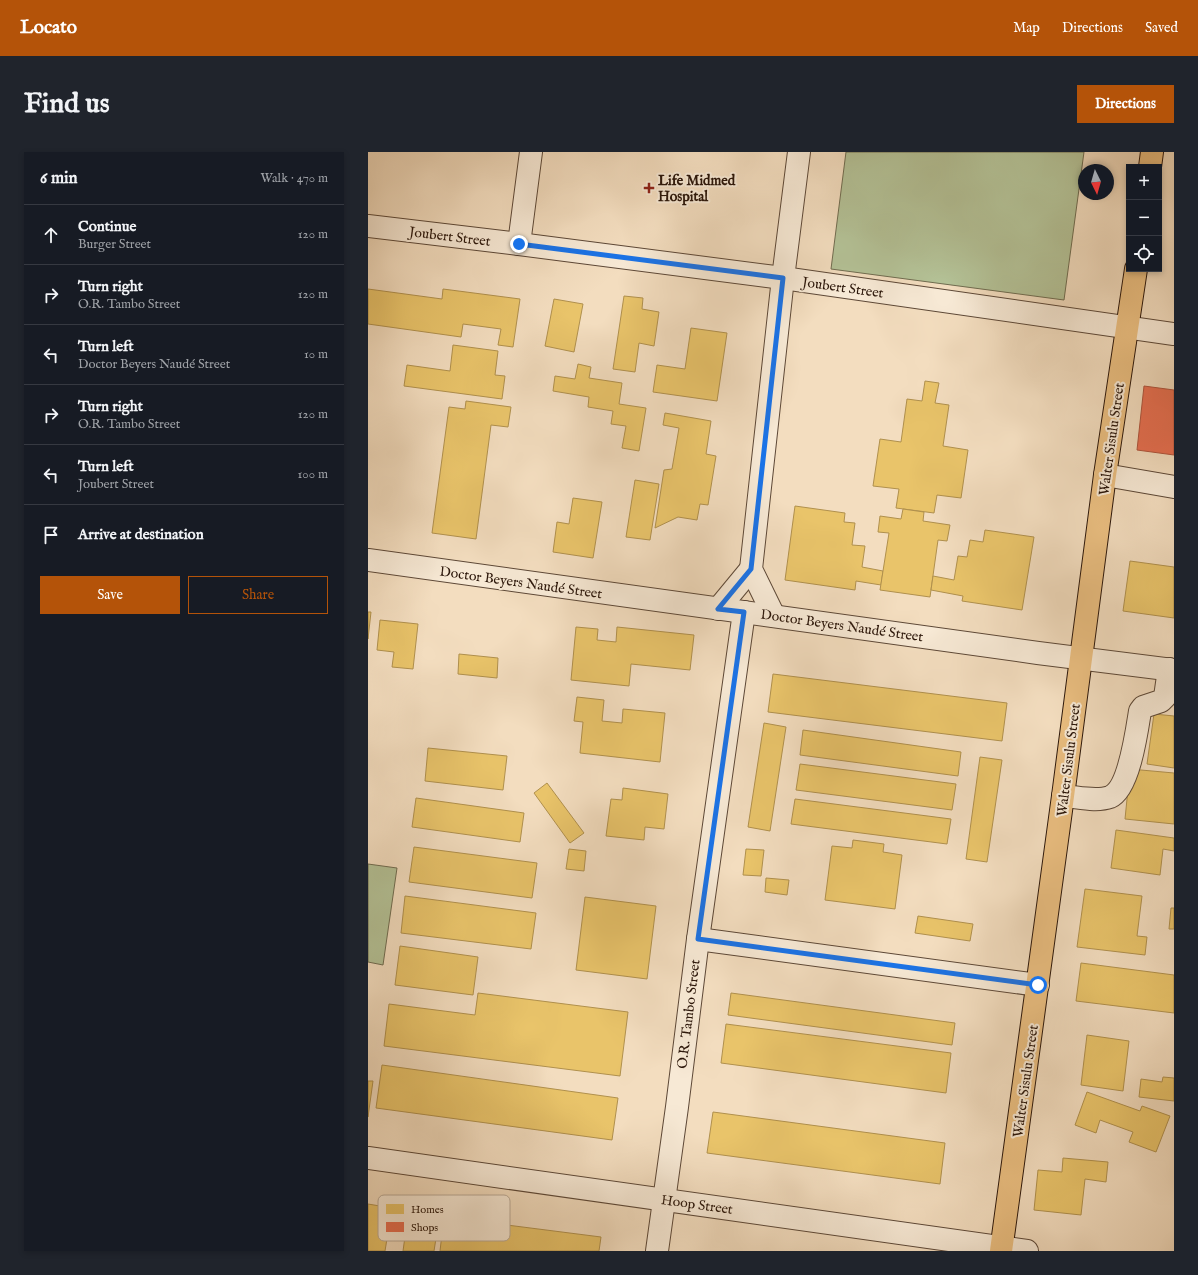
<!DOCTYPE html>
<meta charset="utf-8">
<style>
:root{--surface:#171b24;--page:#20242c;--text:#f1f3f6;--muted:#9ea1a6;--line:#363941;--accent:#b45309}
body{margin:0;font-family:"IM FELL English",serif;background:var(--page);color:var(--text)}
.controls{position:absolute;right:12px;top:12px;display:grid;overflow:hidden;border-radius:0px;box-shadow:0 2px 6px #0003}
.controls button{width:36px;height:36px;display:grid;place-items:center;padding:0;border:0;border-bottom:1px solid var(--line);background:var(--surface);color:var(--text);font:20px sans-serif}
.compass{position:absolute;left:710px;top:12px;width:36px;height:36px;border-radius:50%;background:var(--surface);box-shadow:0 2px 6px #0003;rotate:175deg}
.stop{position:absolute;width:12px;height:12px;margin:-9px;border:3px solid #1a73e8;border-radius:50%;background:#fff}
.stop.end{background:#1a73e8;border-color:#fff;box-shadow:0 1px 4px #0008}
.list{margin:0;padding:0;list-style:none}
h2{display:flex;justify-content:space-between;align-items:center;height:52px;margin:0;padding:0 16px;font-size:17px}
h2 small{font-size:13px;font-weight:400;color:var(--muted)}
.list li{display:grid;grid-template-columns:26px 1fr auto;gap:12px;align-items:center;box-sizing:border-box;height:60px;padding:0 16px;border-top:1px solid var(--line)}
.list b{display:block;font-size:15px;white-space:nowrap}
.list p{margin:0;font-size:13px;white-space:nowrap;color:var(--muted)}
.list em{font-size:13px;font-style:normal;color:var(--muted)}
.actions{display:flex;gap:8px;padding:12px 16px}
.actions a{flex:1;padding:9px 0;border:1px solid var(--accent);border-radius:0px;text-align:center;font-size:14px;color:var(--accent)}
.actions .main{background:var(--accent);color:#fff}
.icon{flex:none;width:22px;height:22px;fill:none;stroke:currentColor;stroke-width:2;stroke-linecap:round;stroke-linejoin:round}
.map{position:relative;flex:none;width:806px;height:1099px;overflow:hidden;border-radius:0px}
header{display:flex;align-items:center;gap:24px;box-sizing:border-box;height:56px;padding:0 20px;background:var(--accent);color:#fff}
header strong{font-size:19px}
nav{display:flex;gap:22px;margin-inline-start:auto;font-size:14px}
.intro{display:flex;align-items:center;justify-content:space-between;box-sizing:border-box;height:96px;padding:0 24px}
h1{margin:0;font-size:28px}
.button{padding:10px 18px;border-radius:0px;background:var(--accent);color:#fff;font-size:14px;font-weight:700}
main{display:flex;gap:24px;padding:0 24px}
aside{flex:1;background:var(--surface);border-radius:0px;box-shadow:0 2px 6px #0003}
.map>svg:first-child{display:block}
.park{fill:#b4c297;stroke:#706c50}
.homes{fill:#e9c46a;stroke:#b0904d}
.shops{fill:#e76f51;stroke:#af543c}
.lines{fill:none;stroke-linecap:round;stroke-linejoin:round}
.minor-casing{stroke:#5d4837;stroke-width:24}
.highway-casing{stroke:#2b160a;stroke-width:24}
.minor{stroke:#f7e9d5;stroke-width:22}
.highway{stroke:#eabe80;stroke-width:22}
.route{stroke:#1a73e8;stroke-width:5}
.poi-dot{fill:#8f2418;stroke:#f7e9d5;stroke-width:1.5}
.labels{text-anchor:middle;stroke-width:4;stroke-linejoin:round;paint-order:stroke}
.poi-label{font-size:14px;font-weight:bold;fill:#2b160a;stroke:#f7e9d5;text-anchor:start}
.street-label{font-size:14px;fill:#2b160a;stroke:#f7e9d5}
.key{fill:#f7e9d5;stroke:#baaa98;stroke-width:1}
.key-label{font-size:11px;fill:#2b160a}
</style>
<header>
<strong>Locato</strong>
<nav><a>Map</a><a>Directions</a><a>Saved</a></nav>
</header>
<div class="intro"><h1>Find us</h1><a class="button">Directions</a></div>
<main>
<aside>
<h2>6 min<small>Walk · 470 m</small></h2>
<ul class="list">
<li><svg class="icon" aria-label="ahead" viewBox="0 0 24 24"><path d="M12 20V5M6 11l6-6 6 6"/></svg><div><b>Continue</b><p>Burger Street</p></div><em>120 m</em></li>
<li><svg class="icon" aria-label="right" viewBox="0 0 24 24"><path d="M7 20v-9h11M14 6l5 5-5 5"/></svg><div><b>Turn right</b><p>O.R. Tambo Street</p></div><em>120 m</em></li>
<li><svg class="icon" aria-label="left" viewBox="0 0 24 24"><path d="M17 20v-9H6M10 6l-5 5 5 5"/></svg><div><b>Turn left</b><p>Doctor Beyers Naudé Street</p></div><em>10 m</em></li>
<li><svg class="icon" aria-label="right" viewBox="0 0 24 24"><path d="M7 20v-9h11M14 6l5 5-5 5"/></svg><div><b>Turn right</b><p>O.R. Tambo Street</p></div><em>120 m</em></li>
<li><svg class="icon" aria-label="left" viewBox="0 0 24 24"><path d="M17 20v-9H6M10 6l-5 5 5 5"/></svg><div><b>Turn left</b><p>Joubert Street</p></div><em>100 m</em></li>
<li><svg class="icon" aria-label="arrive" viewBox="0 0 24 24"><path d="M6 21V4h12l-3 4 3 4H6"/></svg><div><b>Arrive at destination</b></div></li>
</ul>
<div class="actions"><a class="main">Save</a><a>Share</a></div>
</aside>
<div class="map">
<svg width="806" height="1099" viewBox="0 0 806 1099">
<rect width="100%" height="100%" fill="#f3ddbf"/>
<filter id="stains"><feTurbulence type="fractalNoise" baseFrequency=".005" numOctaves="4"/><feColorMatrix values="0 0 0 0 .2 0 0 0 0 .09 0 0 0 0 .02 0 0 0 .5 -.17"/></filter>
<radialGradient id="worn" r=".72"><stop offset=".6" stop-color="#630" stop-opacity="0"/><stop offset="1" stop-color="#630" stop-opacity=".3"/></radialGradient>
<!-- park -->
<g class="park">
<polygon points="478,0 716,0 696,148 463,117"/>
<polygon points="0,712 29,716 15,813 0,810"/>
</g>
<!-- homes -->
<g class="homes">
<polygon points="0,137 74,147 75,137 152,147 145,195 130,193 133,177 95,172 93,185 0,172"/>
<polygon points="256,144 275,146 274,157 291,160 286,194 271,191 267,220 245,217"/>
<polygon points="186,147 215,152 206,200 177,194"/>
<polygon points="323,176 359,181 349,249 285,240 289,213 317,217"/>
<polygon points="85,193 130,199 127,223 137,224 134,247 36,234 39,213 82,219"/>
<polygon points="210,212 223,215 221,226 254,231 251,252 278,256 271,299 254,296 258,274 243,272 245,259 220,255 221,245 185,239 187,224 207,227"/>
<polygon points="557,229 571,231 567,251 581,253 575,294 600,298 593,346 569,343 566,361 528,356 531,337 505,334 512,287 533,290 539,247 554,249"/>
<polygon points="98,249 143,255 140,275 123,273 108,387 64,381 81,255 97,257"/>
<polygon points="297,261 343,269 338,302 348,304 340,353 332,352 329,368 310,365 287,376 296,318 304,317 311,276 295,273"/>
<polygon points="267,328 291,332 282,388 258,385"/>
<polygon points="205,346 234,350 225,406 185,400 189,370 201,372"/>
<polygon points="427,354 477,361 476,370 487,371 484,393 497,394 494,415 515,419 513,433 488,429 487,438 417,428"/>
<polygon points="535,357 556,360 555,369 582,373 579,389 570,388 562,445 512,438 521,381 510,380 512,364 533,367"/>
<polygon points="617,378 666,385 654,458 594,449 595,444 563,438 565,424 586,428 590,404 599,405 602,388 615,390"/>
<polygon points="762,409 806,415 806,466 755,459"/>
<polygon points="0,460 3,460 0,487"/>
<polygon points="12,468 50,472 45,517 24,515 26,500 9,498"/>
<polygon points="208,475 230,477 229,488 248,490 249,475 326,483 322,518 263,512 261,534 203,528"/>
<polygon points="91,502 130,506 129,526 90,522"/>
<polygon points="405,522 639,551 634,589 400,560"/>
<polygon points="209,545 236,548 234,569 254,571 255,557 297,561 292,610 212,601 215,570 206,569"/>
<polygon points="786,562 806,564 806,616 779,612"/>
<polygon points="396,571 418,575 402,679 380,675"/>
<polygon points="435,578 593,600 590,624 432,603"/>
<polygon points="60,596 139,604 135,638 57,629"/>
<polygon points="612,605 634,608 619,710 598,707"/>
<polygon points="432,612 588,632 584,658 428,638"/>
<polygon points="762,617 806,621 806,672 757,667"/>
<polygon points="179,631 216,681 202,691 166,641"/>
<polygon points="255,636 300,642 296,677 277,675 276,688 238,684 243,647 254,648"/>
<polygon points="48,646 156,661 152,690 44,675"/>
<polygon points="427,647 583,667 579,692 423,672"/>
<polygon points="748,678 806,686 806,699 795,697 792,723 743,716"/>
<polygon points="485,688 516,692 515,700 534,703 527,757 457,748 464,694 484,696"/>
<polygon points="46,695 169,711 164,746 41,730"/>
<polygon points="201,697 218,699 216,719 198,717"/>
<polygon points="378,697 396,698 393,724 375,723"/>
<polygon points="398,726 421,728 419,743 397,740"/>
<polygon points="717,737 774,744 769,784 779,785 777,803 709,795"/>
<polygon points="37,744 168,761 163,797 33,781"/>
<polygon points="217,745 288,754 279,827 208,818"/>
<polygon points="803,756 806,756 806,777 801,777"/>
<polygon points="550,764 605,772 602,789 547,781"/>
<polygon points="32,794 110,805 105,843 27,833"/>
<polygon points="713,811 806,823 806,861 708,849"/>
<polygon points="110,841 260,860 252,924 16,894 21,852 107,863"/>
<polygon points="363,841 587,871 584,893 360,863"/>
<polygon points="358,872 583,901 578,941 353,911"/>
<polygon points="719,883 761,889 755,939 713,933"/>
<polygon points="14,913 250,946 244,988 8,956"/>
<polygon points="795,925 806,926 806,949 771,945 773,927 794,930"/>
<polygon points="0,929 5,929 0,965"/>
<polygon points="719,940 772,959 774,954 802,964 788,1000 761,990 765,980 732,968 728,981 707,973"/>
<polygon points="345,960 577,991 572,1032 339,1001"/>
<polygon points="695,1006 740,1010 738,1030 717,1027 713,1063 666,1058 670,1018 694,1020"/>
<polygon points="0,1052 24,1056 17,1099 0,1099"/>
<polygon points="41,1056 72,1061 66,1099 35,1099"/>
<polygon points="76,1065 233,1085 231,1099 72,1099"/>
</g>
<!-- shops -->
<polygon class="shops" points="776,234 806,238 806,303 769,298"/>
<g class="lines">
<defs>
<g id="minor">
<polyline points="0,74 151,92 415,126 806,182"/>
<polyline points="151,92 163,0"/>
<polyline points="737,323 806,335"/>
<polyline points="0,408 670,501 806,518"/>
<polyline points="350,457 383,417"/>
<polyline points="406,464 383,417 415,126 431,0"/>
<path d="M 695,644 C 710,645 728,650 742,645 C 761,637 769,578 772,559 L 775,555 L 793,549 L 797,545 L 801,517"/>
<polyline points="330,787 670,833"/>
<polyline points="0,1006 659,1099"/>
<polyline points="289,1099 309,955 330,787 376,460"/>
</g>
<g id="highway">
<polyline points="782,15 784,0"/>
<polyline points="633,1099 695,644 737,323 768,117"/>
</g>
</defs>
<!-- minor casing -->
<use href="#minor" class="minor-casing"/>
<!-- highway casing -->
<use href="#highway" class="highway-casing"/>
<!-- minor -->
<use href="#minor" class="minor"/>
<!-- highway -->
<use href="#highway" class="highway"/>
</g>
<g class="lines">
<!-- route -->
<polyline class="route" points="151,92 415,126 383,417 350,457 376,460 330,787 670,833"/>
</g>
<!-- markers -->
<path class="poi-dot" d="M279 30h4v4h4v4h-4v4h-4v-4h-4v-4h4z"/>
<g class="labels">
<!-- poi labels -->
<g class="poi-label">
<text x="290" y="33">Life Midmed<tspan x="290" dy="16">Hospital</tspan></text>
</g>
<!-- street labels -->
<g class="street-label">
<text transform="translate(82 84) rotate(7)" y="5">Joubert Street</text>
<text transform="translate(475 135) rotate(8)" y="5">Joubert Street</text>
<text transform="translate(743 287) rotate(-82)" y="5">Walter Sisulu Street</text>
<text transform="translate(153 430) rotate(8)" y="5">Doctor Beyers Naudé Street</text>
<text transform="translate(474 473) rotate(8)" y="5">Doctor Beyers Naudé Street</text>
<text transform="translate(700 608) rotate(-83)" y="5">Walter Sisulu Street</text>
<text transform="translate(320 862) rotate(-83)" y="5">O.R. Tambo Street</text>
<text transform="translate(657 929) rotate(-82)" y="5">Walter Sisulu Street</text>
<text transform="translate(329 1052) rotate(8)" y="5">Hoop Street</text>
</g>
</g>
<!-- legend -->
<rect x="10" y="1043" width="132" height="46" rx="6" class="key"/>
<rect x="18" y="1052" width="18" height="10" fill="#e9c46a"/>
<rect x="18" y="1070" width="18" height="10" fill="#e76f51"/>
<g class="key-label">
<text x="43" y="1061">Homes</text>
<text x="43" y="1079">Shops</text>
</g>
<rect width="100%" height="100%" filter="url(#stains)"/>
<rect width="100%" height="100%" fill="url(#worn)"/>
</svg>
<div class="controls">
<button>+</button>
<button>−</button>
<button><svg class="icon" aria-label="locate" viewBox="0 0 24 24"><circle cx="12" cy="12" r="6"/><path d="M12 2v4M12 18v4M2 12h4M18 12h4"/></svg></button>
</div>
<svg class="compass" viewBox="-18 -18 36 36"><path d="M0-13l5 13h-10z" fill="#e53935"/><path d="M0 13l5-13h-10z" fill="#9ea1a6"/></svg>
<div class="stop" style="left:670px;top:833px"></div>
<div class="stop end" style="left:151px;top:92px"></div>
</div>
</main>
